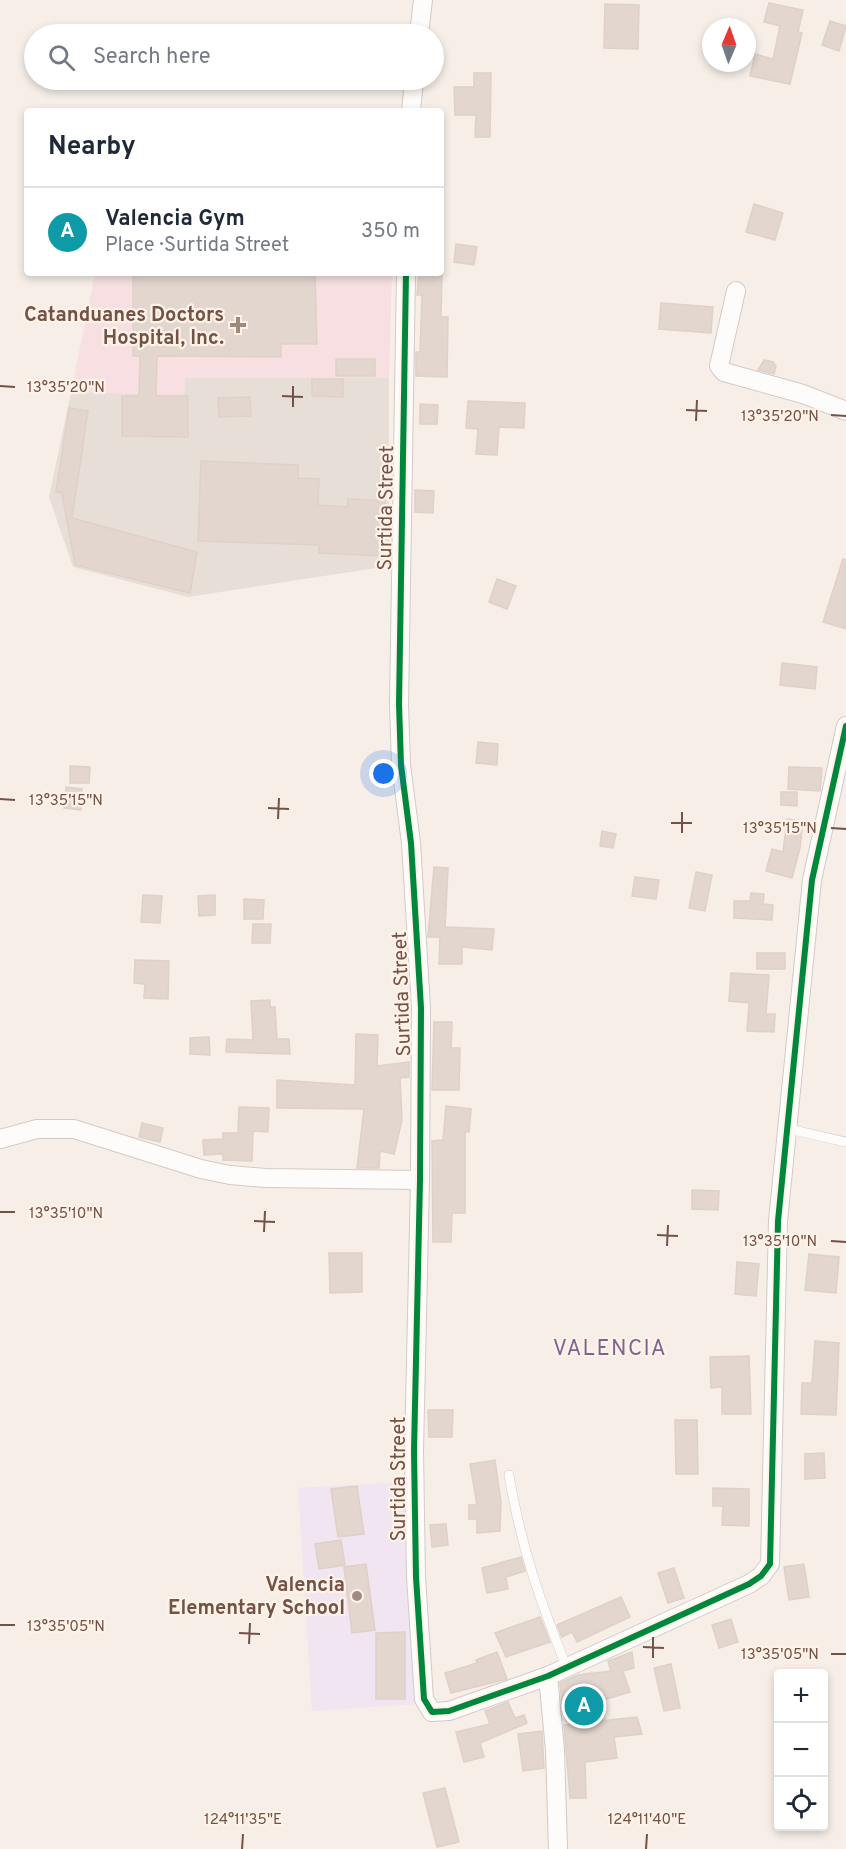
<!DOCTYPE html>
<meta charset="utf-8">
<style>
:root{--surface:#fff;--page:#f2f2f3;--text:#1f2937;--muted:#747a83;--line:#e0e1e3;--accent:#111827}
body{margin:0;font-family:Overpass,sans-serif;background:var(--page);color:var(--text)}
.controls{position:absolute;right:18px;bottom:18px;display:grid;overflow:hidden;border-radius:6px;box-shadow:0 3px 9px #0003}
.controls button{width:54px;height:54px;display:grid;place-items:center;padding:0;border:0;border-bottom:2px solid var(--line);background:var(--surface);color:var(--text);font:30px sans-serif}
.compass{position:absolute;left:702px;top:18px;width:54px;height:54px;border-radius:50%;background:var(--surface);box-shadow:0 3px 9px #0003;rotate:2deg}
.you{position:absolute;left:384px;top:774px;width:21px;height:21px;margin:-15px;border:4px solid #fff;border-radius:50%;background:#1a73e8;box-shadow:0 0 0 9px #1a73e833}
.badge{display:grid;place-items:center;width:39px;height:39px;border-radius:50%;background:var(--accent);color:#fff;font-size:20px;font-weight:700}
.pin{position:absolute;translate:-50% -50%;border:3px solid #fff;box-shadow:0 2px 6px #0006}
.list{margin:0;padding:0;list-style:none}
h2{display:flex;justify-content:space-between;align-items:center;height:78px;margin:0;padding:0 24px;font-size:26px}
h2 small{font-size:20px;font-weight:400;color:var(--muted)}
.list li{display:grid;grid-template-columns:39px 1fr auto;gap:18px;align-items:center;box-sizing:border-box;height:90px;padding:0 24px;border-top:2px solid var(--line)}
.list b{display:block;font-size:22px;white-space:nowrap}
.list p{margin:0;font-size:20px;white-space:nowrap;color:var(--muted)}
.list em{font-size:20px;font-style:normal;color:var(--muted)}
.icon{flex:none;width:33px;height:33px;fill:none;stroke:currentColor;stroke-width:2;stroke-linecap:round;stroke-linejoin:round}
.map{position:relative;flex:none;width:846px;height:1849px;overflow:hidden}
.search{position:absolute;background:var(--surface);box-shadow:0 3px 9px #0003;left:24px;top:24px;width:420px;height:66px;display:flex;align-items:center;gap:15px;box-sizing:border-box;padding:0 21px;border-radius:33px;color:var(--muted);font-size:22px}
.panel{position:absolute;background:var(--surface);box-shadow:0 3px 9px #0003;left:24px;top:108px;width:420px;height:168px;border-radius:6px}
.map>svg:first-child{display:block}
.industrial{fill:#e8ded8}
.education{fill:#f0e5f0}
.medical{fill:#f8e0e2}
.green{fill:#e4ebd2}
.building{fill:#e2d6cf;stroke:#dfd0c9;stroke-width:1.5}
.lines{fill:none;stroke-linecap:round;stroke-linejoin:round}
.service-casing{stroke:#d4cac5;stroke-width:10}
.minor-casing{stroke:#d4cac5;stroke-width:20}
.service{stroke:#fefcfb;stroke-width:9}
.minor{stroke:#fefcfb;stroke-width:18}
.cycleway-casing{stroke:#fff2e7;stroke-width:10}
.cycleway{stroke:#00873e;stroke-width:6}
.ticks{fill:none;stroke:#735248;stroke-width:2}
.poi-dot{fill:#a18980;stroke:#fff2e7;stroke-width:2}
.labels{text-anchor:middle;stroke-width:4.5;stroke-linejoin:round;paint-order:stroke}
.poi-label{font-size:20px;font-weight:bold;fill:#735248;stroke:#fff2e7;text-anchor:end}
.street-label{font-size:20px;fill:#735248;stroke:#fff2e7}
.quarter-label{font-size:22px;letter-spacing:1.5px;fill:#7f6397;stroke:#fff2e7}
.ticks-label{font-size:15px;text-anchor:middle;fill:#735248;stroke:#fff2e7;stroke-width:4.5;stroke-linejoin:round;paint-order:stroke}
</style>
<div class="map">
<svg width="846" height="1849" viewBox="0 0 846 1849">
<rect width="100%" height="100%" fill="#f6eee7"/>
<!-- industrial -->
<polygon class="industrial" points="185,378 389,378 389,566 188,597 73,567 49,497 71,392 184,395"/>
<!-- education -->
<polygon class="education" points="403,1482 417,1704 312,1711 298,1488"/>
<!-- medical -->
<polygon class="medical" points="95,273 392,273 389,378 185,378 184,395 71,392"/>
<!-- green -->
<polygon class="green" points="592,1671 609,1728 577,1737 560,1680"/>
<!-- building -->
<g class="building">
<polygon points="769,3 803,10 798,32 802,33 790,84 750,76 755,54 773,59 780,26 764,22"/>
<polygon points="605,4 639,5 638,49 604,48"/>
<polygon points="830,21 846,26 839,51 822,45"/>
<polygon points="474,73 491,73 490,137 475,137 476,115 455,115 454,87 474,87"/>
<polygon points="754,204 783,213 775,240 746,232"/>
<polygon points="456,244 477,247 474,265 454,262"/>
<polygon points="133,273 315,273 317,344 281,344 281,357 157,356 156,396 188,396 188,437 122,436 122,396 139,396 140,356 133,356"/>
<polygon points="419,273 442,273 441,317 448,317 447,377 416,376 416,352 420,352 422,295 417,295"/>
<polygon points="661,303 713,307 711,333 659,329"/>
<rect x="336" y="359" width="39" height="17"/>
<polygon points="764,360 773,362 776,366 774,374 758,370"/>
<polygon points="312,379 343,379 343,397 312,396"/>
<polygon points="250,397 251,416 219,417 218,398"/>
<polygon points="468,401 525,403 524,428 499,427 497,455 476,454 478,429 466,428"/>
<polygon points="420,404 438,405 437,424 420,424"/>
<polygon points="69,408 88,411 72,518 197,552 190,593 75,565 62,493 56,492"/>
<polygon points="201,461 298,465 298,478 319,479 318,505 347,507 348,499 385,501 383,556 319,553 319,545 198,541"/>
<polygon points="415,490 434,491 433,513 415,512"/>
<polygon points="843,559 846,560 846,629 823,622"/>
<polygon points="497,579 516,586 507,609 489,602"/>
<polygon points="782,663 817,667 815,689 780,685"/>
<polygon points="478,742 498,744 497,765 476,763"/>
<polygon points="70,766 90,767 89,783 70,783"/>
<polygon points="789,767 822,768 820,791 788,789"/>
<polygon points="66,787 82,789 81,810 64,808"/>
<polygon points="781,792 797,792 797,806 781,805"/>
<polygon points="787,819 803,821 800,848 792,878 766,871 772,849 783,852"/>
<polygon points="602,831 616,834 613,848 600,846"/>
<polygon points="434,867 448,868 445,927 494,929 492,950 462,947 462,964 439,964 440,937 428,937"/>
<polygon points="696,872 712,875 705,911 689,908"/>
<polygon points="635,877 659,880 656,899 632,896"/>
<polygon points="751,893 764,894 763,904 773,905 772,920 734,918 734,901 750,901"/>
<polygon points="143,895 162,896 160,923 141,922"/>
<polygon points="215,895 215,915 199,916 198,896"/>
<polygon points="244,899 264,900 263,919 244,919"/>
<polygon points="253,924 271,924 270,943 252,943"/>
<rect x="757" y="953" width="28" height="16"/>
<polygon points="135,960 169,961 168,999 144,998 145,984 134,983"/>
<polygon points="731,973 769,975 766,1014 775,1014 774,1032 747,1031 749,1003 729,1001"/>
<polygon points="270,1000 270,1007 275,1007 277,1039 289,1039 290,1054 226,1052 227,1039 253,1040 251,1001"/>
<polygon points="434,1022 452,1022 451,1048 460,1048 459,1090 432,1090"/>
<polygon points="356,1034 378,1035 377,1066 409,1062 409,1077 400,1078 402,1120 394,1154 380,1151 379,1168 357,1168 364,1109 277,1108 277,1080 355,1085"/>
<polygon points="209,1037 210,1055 190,1054 190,1038"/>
<polygon points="446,1106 471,1109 469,1132 465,1132 465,1213 452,1213 451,1242 433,1242 432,1141 443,1140"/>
<polygon points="239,1107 269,1108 268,1132 253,1131 252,1161 223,1160 223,1154 204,1155 203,1140 223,1139 223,1133 238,1133"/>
<polygon points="142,1123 163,1128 160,1142 139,1137"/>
<polygon points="692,1190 719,1191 718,1210 692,1209"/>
<polygon points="329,1253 362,1253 362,1292 330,1293"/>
<polygon points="809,1254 839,1257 836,1293 805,1290"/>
<polygon points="737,1262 759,1264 756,1296 735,1294"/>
<polygon points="815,1341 839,1343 836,1415 801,1414 802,1383 812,1383"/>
<polygon points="749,1356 751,1414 722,1414 722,1387 711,1388 710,1357"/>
<polygon points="428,1410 453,1410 452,1437 429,1437"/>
<polygon points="675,1420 697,1420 698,1474 676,1474"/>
<polygon points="824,1453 825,1478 805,1479 805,1454"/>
<polygon points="495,1460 501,1502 500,1531 477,1533 477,1519 469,1519 469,1505 477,1505 470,1464"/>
<polygon points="357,1486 364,1534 338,1537 331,1489"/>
<polygon points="713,1488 749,1489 749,1526 722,1525 723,1506 713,1506"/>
<polygon points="446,1524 448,1545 432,1547 430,1525"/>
<polygon points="341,1540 345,1565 319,1569 315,1544"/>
<polygon points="521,1557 525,1571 506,1577 508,1589 487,1593 482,1568"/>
<polygon points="366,1564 375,1630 352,1633 344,1567"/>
<polygon points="804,1564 809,1597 789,1600 784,1567"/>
<polygon points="674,1568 684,1598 668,1603 658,1573"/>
<polygon points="621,1597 630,1617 577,1642 572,1632 562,1637 557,1625"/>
<polygon points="540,1617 550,1642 506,1657 495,1633"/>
<polygon points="731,1619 738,1642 719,1648 712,1625"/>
<polygon points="405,1632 405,1699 376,1699 376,1633"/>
<polygon points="497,1652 507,1679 451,1693 445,1673 477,1663 476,1660"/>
<polygon points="632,1652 634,1668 623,1671 630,1692 563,1712 560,1683 578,1675 611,1671 608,1661"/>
<polygon points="671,1664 680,1708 664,1711 654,1668"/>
<polygon points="508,1702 515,1718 524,1715 527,1723 480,1743 484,1757 464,1762 456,1732 490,1724 485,1711"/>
<polygon points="637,1717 642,1734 614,1737 617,1758 585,1762 586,1798 570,1798 564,1725"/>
<polygon points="542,1731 544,1768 523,1771 518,1734"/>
<polygon points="445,1788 459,1842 437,1847 423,1793"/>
</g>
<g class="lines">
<defs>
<g id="service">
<polyline points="789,1129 846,1142"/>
<path d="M 509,1475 C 521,1547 540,1601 567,1668"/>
</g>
<g id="minor">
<polyline points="419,34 423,0"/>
<polyline points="411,111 414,80"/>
<polyline points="406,273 399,704 401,765 411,843 421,1008 420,1180 414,1451 416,1577 424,1699 432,1712 449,1711 548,1676 749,1584 761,1576 770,1564 778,1221 812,880 846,726"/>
<polyline points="736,291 719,366 724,372 803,394 846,411"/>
<polyline points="0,1139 37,1129 74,1129 201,1169 230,1175 266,1178 420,1180"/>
<polyline points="548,1676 555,1750 558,1849"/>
</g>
</defs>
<!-- service casing -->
<use href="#service" class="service-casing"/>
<!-- minor casing -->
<use href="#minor" class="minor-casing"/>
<!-- service -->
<use href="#service" class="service"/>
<!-- minor -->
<use href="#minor" class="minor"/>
<defs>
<polyline id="cycleway" points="406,273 399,704 401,765 411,843 421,1008 420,1180 414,1451 416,1577 424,1699 432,1712 449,1711 548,1676 749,1584 761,1576 770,1564 778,1221 812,880 846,726"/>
</defs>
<!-- cycleway casing -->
<use href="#cycleway" class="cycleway-casing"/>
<!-- cycleway -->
<use href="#cycleway" class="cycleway"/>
</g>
<!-- ticks -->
<path class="ticks" d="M 0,386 L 15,387M 282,396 L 303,397M 293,407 L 293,386M 686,410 L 707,411M 831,415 L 846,416M 696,421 L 697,400M 0,799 L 15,800M 268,808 L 289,809M 278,819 L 279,798M 671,823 L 692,823M 831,828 L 846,829M 682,833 L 682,812M 0,1212 L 15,1212M 254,1221 L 275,1222M 264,1232 L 265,1211M 657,1235 L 678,1236M 831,1241 L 846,1242M 667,1246 L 668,1225M 0,1625 L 15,1625M 239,1633 L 260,1634M 249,1644 L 250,1623M 643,1647 L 664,1648M 831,1654 L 846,1654M 653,1658 L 653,1637M 242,1849 L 243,1834M 646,1849 L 647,1834"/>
<!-- markers -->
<g class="poi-dot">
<path d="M235 316h6v6h6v6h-6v6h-6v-6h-6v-6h6z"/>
<circle cx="357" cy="1596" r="6"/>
</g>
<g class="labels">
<!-- poi labels -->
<g class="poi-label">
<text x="224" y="321">Catanduanes Doctors<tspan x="224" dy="23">Hospital, Inc.</tspan></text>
<text x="345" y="1591">Valencia<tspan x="345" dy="23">Elementary School</tspan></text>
</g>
<!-- street labels -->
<g class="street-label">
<text transform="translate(385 508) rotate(-89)" y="7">Surtida Street</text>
<text transform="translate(401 994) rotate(-92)" y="7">Surtida Street</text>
<text transform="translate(398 1479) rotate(-90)" y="7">Surtida Street</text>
</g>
<!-- quarter labels -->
<g class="quarter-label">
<text x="610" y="1355">VALENCIA</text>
</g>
</g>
<g class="ticks-label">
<text x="66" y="392">13°35'20"N</text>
<text x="780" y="421">13°35'20"N</text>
<text x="66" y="805">13°35'15"N</text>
<text x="780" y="833">13°35'15"N</text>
<text x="66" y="1218">13°35'10"N</text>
<text x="780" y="1246">13°35'10"N</text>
<text x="66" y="1631">13°35'05"N</text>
<text x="780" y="1659">13°35'05"N</text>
<text x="243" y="1824">124°11'35"E</text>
<text x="647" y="1824">124°11'40"E</text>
</g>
</svg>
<div class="controls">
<button>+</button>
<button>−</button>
<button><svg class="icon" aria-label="locate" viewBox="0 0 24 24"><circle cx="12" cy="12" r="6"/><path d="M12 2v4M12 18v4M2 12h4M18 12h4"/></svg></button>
</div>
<svg class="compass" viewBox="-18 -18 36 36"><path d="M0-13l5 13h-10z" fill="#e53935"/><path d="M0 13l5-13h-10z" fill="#747a83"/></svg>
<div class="you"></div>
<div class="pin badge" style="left:584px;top:1706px;background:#0f9aa8">A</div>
<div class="search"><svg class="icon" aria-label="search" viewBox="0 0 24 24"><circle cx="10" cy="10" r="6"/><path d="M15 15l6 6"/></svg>Search here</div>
<section class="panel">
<h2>Nearby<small></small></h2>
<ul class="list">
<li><span class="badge" style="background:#0f9aa8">A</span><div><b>Valencia Gym</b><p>Place · Surtida Street</p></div><em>350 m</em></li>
</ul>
</section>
</div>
